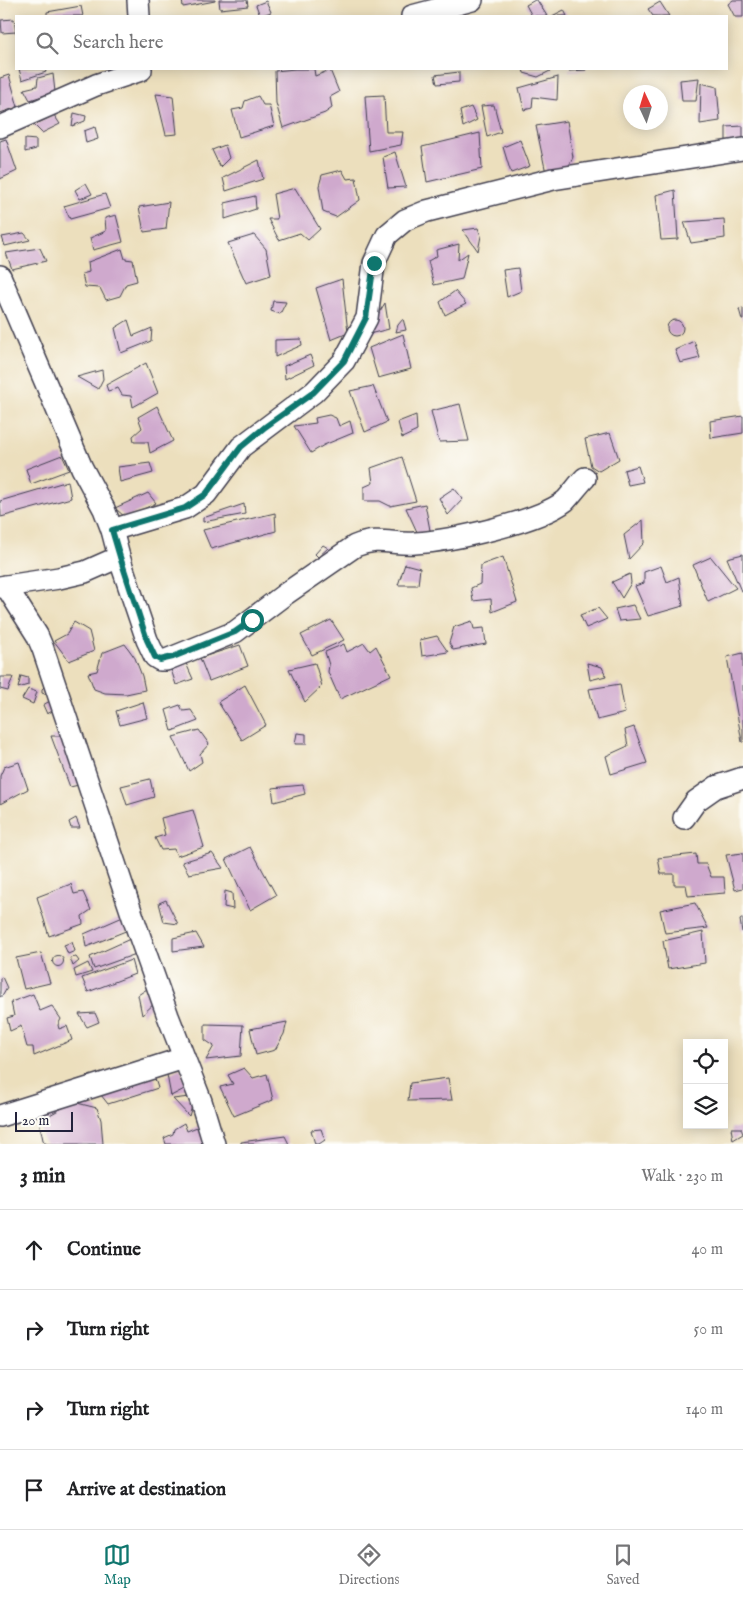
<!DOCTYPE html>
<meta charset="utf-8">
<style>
:root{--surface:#fff;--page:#f2f2f2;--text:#202124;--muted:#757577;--line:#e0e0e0;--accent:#0f766e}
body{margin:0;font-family:"IM FELL English",serif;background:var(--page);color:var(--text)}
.controls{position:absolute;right:15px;bottom:15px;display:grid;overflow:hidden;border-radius:0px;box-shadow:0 2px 12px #0003}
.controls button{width:45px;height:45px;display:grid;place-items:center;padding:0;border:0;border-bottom:1px solid var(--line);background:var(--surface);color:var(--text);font:25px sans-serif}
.compass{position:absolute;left:623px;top:85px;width:45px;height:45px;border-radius:50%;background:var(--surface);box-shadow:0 2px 12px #0003;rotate:356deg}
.scale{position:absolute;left:15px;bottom:12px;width:58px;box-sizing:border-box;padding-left:5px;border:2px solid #22223b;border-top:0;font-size:14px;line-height:18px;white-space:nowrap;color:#22223b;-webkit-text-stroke:4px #fdfcf7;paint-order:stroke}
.stop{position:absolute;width:15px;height:15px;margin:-11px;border:4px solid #0f766e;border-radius:50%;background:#fff}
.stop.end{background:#0f766e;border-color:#fff;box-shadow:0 1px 5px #0008}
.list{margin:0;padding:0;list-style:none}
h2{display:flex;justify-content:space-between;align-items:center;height:65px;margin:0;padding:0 20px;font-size:21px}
h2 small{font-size:16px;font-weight:400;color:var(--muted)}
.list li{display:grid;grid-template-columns:32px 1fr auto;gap:15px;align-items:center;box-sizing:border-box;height:80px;padding:0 20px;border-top:1px solid var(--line)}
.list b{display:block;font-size:19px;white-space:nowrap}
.list em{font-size:16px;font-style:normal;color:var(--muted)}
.icon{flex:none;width:28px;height:28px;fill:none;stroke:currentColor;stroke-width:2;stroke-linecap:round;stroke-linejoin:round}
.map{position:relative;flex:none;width:743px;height:1144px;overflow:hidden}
.search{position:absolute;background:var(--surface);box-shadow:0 2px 12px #0003;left:15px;right:15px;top:15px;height:55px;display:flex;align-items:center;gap:12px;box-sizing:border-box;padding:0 18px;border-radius:0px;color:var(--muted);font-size:19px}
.sheet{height:385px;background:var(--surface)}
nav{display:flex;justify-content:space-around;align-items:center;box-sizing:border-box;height:70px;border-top:1px solid var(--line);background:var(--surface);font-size:14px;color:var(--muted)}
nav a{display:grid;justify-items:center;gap:2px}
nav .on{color:var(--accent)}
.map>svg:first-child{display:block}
.building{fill:#cfa9cd}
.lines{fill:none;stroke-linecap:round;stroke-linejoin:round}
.minor-casing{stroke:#403e4e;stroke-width:24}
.minor{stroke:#fff;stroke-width:21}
.route{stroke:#0f766e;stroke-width:6}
</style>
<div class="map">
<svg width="743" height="1144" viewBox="0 0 743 1144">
<rect width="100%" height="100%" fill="#fdfcf7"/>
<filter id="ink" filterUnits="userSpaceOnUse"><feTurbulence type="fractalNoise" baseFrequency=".02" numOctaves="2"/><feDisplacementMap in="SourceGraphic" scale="10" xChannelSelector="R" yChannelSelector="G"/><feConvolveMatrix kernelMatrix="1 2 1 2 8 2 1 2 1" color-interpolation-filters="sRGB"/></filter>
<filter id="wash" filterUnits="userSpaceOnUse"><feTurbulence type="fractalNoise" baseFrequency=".0096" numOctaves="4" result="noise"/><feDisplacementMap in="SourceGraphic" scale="20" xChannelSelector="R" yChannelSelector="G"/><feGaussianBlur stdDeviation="1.12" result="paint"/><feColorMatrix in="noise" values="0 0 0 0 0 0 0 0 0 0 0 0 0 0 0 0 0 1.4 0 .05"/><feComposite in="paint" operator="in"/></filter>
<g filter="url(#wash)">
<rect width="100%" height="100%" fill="#ecdfbd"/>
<g id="blocks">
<!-- building -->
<g class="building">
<polygon points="182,0 215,0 215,1 183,7"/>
<polygon points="219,0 247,0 248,6 220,9"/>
<polygon points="535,0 537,0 547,16 532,16 526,5"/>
<polygon points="733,0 743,0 743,17 735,17 728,4"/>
<polygon points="266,1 271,12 260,16 256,5"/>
<polygon points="660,2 669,16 653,16 648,9"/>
<polygon points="81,6 83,16 47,16 47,12"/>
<polygon points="564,10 567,16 552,16"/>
<polygon points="14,19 16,32 2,33 1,20"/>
<polygon points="19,69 45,69 46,72 22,80"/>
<polygon points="295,69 314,69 315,76 330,70 339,92 330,97 332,108 325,113 283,128 276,103 275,71"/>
<polygon points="523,69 554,69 538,77 524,73"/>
<polygon points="569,69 586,69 586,70 569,71"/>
<polygon points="459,72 459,82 437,84 435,75"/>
<polygon points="53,74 55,92 30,100 24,89 37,86 38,78"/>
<polygon points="9,75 18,107 0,113 0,78"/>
<polygon points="558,77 557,100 533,97 532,108 524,110 519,88"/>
<polygon points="699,78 696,101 682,101 680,80"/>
<polygon points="701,83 717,87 720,121 700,124"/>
<polygon points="156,94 173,96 177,134 166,135"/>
<polygon points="384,95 386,132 403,132 401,145 369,151 365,96"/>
<polygon points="258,96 263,105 269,105 274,126 239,137 232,110 243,108 245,101"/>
<polygon points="494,105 501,132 487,137 481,106"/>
<polygon points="471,107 477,120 463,127 460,111"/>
<polygon points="74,113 86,116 85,121 72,126"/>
<polygon points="54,115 60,124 42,133 34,125"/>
<polygon points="567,121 573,157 568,168 546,173 536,126"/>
<polygon points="743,126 743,142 726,145 726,127"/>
<polygon points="95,127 98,139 86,143 84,131"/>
<polygon points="480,133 482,169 427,182 422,147"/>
<polygon points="6,139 17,171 0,179 0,141"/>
<polygon points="25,139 36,140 36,149 25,152"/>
<polygon points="520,140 530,166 511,173 503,147"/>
<polygon points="225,145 229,158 220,167 212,150"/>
<polygon points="395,152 406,187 388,188 383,157"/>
<polygon points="259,160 263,179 226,191 223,178"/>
<polygon points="342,170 347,179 356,178 360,200 336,217 323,212 319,186 322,175"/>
<polygon points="86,183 92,194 80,199 75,190"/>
<polygon points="295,188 320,229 308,240 300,233 279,240 268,219 277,219 273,194"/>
<polygon points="675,190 678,239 661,240 656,195"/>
<polygon points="105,194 110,208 70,219 64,206"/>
<polygon points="255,196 256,209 225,219 225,203"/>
<polygon points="169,202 166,229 144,232 139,207"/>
<polygon points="116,215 123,242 93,250 90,238 106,231 105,218"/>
<polygon points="724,219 725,238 691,243 684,222"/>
<polygon points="478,228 481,236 478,251 463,230"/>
<polygon points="24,233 30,240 5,246 2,237"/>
<polygon points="254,235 266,249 271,275 246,283 228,243"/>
<polygon points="459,244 458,260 468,253 462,279 434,285 428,261 437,256 436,250"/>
<polygon points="40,248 46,261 12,269 6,253"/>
<polygon points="122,249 125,259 133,260 137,281 126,284 120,296 106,300 100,288 85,287 82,274 89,272 88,262"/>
<polygon points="518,268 521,291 507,297 503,270"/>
<polygon points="342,279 348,333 331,340 316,288"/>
<polygon points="455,291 466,304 445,315 440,302"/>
<polygon points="273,301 286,302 280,314 271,311"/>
<polygon points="385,303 389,329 365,335"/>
<polygon points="743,308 743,320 742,320 739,309"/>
<polygon points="403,319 406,330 396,332 398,325"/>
<circle cx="675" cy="328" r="8"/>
<polygon points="128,320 133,336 152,328 151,341 121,353 115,328"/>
<polygon points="403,334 411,369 378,378 369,348"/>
<polygon points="301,339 302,345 275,357 275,340"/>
<polygon points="694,341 700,358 680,363 675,350"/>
<polygon points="310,355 314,365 285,379 284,366"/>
<polygon points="146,363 158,393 133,407 131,396 122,395 118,388 108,391 106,385"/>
<polygon points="102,370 103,379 98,389 77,377"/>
<polygon points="373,386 387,422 365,432 350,391"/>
<polygon points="460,404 469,441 439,442 431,411"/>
<polygon points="157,406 173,441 150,453 148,442 134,442 133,436 142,428 138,417"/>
<polygon points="329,415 336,418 339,426 350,421 353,433 324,445 311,453 294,426 316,423 315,418"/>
<polygon points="416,415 417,431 402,438 398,422"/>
<polygon points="743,416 743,433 711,438 710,421"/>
<polygon points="610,433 619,459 599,471 591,466 585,439"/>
<polygon points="62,455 69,470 31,484 26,469"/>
<polygon points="402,457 416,501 390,506 380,501 364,501 364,487 373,483 371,468"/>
<polygon points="150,463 153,473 120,482 118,467"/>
<polygon points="638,466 643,482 628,485 624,470"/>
<polygon points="68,481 71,498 1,517 0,501"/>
<polygon points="454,488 463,499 448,515 439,498"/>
<polygon points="148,493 156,503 126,518 115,508"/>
<polygon points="244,504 245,514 203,522 203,518"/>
<polygon points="425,504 430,530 418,534 406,508"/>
<polygon points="275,513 276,531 211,549 203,530"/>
<polygon points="643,520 644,543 629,559 624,535"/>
<polygon points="323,545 328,548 318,557 315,554"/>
<polygon points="743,554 743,590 741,591 727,558"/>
<polygon points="503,557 517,602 492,612 491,599 473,601 471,588 480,584 481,565"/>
<polygon points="711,557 736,588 708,602 693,565"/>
<polygon points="405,564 420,568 418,585 398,585"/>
<polygon points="661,566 667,582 679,577 683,606 648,616 635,586 644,583 644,572"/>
<polygon points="630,574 631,583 622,598 612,582"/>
<polygon points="633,605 640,619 619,621 615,609"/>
<polygon points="598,608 607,619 586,628 580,615"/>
<polygon points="331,620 344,640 312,655 301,635"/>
<polygon points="472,621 474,629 484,628 486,644 453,650 449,643 454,627"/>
<polygon points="74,622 89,631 94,651 69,661 54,641 67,634"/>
<polygon points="437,636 448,652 422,656 420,640"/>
<polygon points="364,643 370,651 376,646 391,675 340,699 328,672 329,665 325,652 344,644 347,652"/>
<polygon points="125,644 135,658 142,676 145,690 126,694 105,693 94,689 88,673 97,671 102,653"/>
<polygon points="240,645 248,666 209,681 200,658"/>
<polygon points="743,653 743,742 742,742 727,657"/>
<polygon points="185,661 193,679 176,685 170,666"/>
<polygon points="315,663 322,686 305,702 289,669"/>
<polygon points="587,663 602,667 606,676 590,680"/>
<polygon points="21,676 28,678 28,685 18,688"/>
<polygon points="1,677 13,677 8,691 0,689"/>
<polygon points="620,684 625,713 597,720 589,689"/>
<polygon points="245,685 266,725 242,740 218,702"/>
<polygon points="45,686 49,695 47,695 42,693 42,689"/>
<polygon points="28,689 37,692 33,704 22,699"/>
<polygon points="55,698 56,709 47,714 43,705"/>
<polygon points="143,702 147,718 120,725 116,711"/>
<polygon points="180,705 183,711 191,710 198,721 172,731 166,710"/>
<polygon points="634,727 647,763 611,774 606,756 628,746 625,730"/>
<polygon points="199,730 209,744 200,754 202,762 189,771 173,737"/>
<polygon points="297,733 306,734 306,744 295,744"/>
<polygon points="51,736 64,736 83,784 70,787"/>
<polygon points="19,762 28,789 0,804 0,776 4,767"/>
<polygon points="150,779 154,797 127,805 121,786"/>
<polygon points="303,785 305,794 274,802 272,788"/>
<polygon points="193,810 204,847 177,856 174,849 161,850 155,838 165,835 161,818"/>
<polygon points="76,818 80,828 71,828 69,822"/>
<polygon points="250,847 276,895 250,910 226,859"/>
<polygon points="212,853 223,868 189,874 182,862"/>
<polygon points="743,853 743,888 735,890 726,855"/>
<polygon points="696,854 697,864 706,864 711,877 724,877 725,893 688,896 686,885 674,885 674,874 661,874 658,858"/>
<polygon points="71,884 74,894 83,892 91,910 82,916 83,924 49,936 37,897"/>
<polygon points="225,891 232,893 233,909 224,907"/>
<polygon points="166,900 178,924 164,922 159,903"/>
<polygon points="695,903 708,928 665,933 660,910"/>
<polygon points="125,916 133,928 86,947 84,934"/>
<polygon points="743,918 743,932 742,932 740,920"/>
<polygon points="703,932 705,963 668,969 663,941"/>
<polygon points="196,933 204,947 173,951 173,938"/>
<polygon points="130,939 136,954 94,969 90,957"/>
<polygon points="72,942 75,951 68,954 64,945"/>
<polygon points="41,953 50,983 24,989 16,958"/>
<circle cx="58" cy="961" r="5.5"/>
<polygon points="76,957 79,961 73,966 70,958"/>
<polygon points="131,960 135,974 88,992 82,978"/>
<polygon points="88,963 92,972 76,977 74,970"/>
<polygon points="2,977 7,988 3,995 0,997 0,978"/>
<polygon points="147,989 157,1001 142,1015 138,995"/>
<polygon points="33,994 40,1011 52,1006 61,1019 58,1025 59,1029 67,1026 72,1040 34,1056 33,1047 27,1047 21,1026 10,1031 7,1018 14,1016 11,1002"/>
<polygon points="95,1013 99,1022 87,1027 79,1014"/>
<polygon points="287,1022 284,1034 275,1050 256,1055 250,1029"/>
<polygon points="205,1024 243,1025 241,1056 206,1060 214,1046 205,1040"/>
<polygon points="180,1068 188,1087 171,1096 167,1075"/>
<polygon points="244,1068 253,1078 267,1074 273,1100 234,1116 220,1087 233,1084 228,1075"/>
<polygon points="154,1076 158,1088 108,1104 101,1095"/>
<polygon points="448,1078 452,1100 408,1101 410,1083"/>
<polygon points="189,1097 193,1103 189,1116 173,1099"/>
<polygon points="73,1102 97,1108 101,1120 103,1144 46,1144 43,1140 39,1121"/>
<polygon points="184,1123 187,1131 202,1125 204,1144 166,1144 164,1138 173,1134 174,1129"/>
<polygon points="731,1128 741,1128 743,1134 733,1140"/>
<polygon points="321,1129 325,1140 319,1144 315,1144 311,1130"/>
<polygon points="285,1136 289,1144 241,1144 241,1142"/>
</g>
</g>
</g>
<g filter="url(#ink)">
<use href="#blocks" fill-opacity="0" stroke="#403e4e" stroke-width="1"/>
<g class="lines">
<defs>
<g id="minor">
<polyline points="138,0 139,16"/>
<polyline points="412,16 472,0"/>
<polyline points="0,127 96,85 141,70 141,69"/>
<polyline points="0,276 82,468 104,509 112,530 119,557 85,572 59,578 0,587"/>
<polyline points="112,530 185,508 206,494 241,447 314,392 344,361 367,318 374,263 387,235 405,220 427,211 553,179 743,149"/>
<path d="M 119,557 L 147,640 L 155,657 L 160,660 L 166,660 L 235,632 L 284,595 L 355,546 C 379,536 393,545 415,543 C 451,541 538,522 565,501 C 572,494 578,485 585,478"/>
<polyline points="6,586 37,635 43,649 136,926 168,1016 201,1101 214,1144"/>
<polyline points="684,818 696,801 716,787 743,778"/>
<polyline points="0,1116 184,1058"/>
</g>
</defs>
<!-- minor casing -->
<use href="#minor" class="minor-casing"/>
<!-- minor -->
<use href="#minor" class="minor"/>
</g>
</g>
<g class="lines" filter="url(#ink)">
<!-- route -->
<polyline class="route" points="252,620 235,632 173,657 160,660 155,657 147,640 120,557 112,530 185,508 206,494 241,447 265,427 314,392 344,361 366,318 374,263"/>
</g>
</svg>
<div class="controls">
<button><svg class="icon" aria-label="locate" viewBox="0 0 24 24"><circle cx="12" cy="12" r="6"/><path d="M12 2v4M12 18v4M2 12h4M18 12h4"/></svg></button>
<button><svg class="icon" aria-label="layers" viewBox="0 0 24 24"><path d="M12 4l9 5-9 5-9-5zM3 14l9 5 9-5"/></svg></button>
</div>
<svg class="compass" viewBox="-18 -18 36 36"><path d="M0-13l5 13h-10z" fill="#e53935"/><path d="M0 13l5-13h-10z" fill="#757577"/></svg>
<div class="scale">20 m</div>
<div class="stop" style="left:252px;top:620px"></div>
<div class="stop end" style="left:374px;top:263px"></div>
<div class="search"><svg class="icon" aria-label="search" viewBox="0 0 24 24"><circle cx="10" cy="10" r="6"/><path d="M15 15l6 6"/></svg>Search here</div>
</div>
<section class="sheet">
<h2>3 min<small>Walk · 230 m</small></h2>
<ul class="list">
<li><svg class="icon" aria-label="ahead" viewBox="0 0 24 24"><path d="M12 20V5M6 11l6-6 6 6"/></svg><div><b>Continue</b></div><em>40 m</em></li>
<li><svg class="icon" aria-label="right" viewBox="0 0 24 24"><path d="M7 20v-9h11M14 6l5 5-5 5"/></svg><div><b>Turn right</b></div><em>50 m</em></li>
<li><svg class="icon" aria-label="right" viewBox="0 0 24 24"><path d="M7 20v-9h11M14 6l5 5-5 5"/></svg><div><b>Turn right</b></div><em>140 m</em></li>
<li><svg class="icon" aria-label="arrive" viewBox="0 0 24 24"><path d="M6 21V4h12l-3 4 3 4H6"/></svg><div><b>Arrive at destination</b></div></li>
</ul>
</section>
<nav>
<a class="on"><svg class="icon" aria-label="map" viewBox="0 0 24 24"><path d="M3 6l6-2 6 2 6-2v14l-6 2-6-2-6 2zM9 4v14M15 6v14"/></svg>Map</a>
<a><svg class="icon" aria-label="directions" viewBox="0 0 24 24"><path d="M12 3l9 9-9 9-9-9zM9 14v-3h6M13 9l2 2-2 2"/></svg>Directions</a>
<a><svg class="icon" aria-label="saved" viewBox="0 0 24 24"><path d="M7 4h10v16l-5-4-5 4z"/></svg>Saved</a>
</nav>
